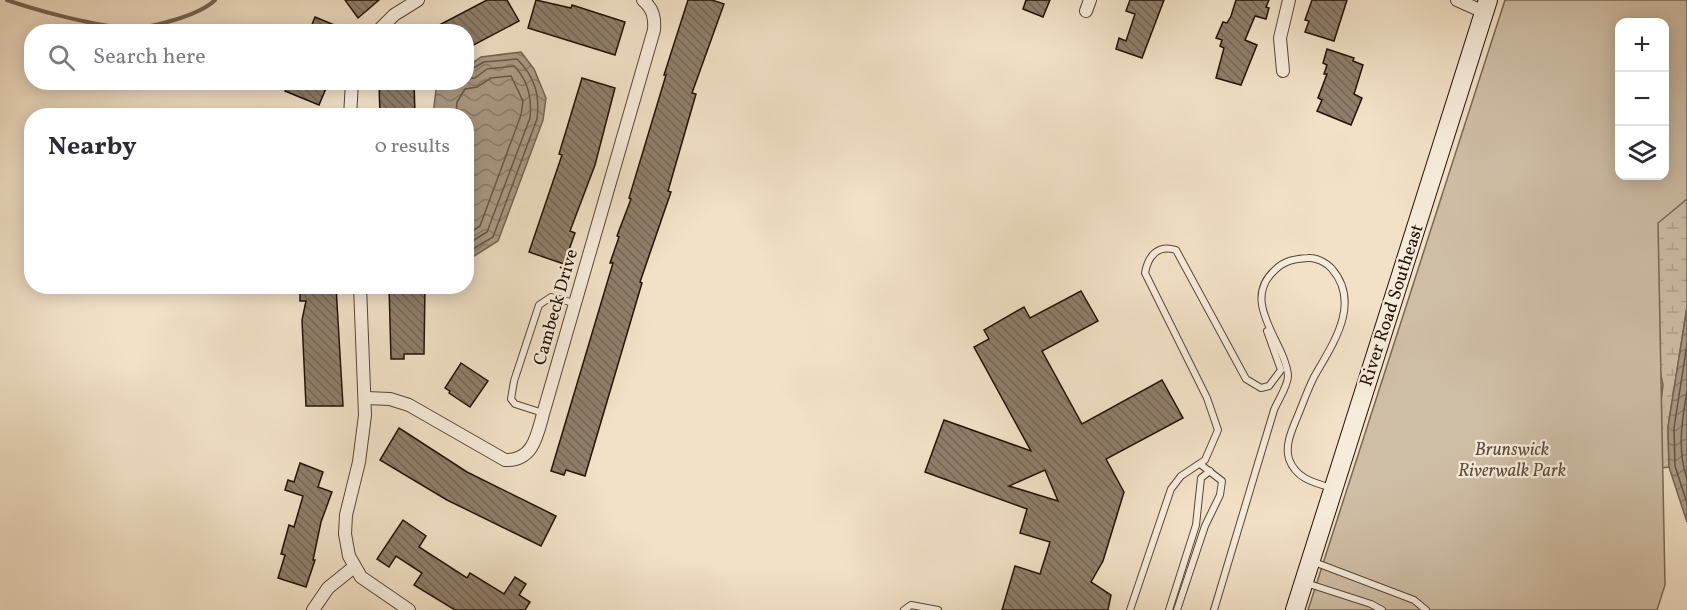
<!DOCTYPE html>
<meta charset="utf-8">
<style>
:root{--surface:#fff;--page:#f2f2f3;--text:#2b2b33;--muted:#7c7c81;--line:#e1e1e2}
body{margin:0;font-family:Vollkorn,serif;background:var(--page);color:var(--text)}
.controls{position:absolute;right:18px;top:18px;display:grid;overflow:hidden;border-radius:12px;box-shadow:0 3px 15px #0003}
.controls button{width:54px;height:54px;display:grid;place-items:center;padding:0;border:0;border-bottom:2px solid var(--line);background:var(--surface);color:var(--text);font:30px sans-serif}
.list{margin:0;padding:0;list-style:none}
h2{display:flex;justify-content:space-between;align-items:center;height:78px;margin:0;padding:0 24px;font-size:26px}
h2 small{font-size:20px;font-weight:400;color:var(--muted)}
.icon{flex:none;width:33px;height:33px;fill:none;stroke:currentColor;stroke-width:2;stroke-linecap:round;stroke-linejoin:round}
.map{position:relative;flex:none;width:1687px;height:610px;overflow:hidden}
.search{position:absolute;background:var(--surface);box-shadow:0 3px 15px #0003;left:24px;top:24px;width:450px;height:66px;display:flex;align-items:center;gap:15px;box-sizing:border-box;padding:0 21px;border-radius:24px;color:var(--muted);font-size:22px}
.panel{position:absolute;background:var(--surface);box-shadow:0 3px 15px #0003;left:24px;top:108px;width:450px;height:186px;border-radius:24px}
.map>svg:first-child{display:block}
.wetland{fill:url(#wetland-marsh);stroke:#796856;stroke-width:1.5}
.green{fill:#cfbea6;stroke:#796856;stroke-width:1.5;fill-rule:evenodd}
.water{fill:url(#water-waves);stroke:#756452;stroke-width:1.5}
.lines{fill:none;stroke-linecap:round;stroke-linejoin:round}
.shore{stroke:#685645;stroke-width:1.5}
.stream{stroke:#756452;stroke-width:4}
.building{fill:url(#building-back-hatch);stroke:#231205;stroke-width:1.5;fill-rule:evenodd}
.lane-casing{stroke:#574636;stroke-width:8}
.street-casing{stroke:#574636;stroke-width:14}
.secondary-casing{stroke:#231205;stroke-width:20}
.lane{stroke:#f7ecdb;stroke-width:6}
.street{stroke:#f7ecdb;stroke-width:12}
.secondary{stroke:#f7ecdb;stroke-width:18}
.labels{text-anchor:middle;stroke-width:4.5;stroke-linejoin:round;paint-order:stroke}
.street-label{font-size:18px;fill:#231205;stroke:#f7ecdb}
.park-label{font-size:18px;font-style:italic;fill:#5f4e3d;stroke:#f7ecdb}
</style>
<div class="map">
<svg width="1687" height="610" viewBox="0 0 1687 610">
<defs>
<pattern id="wetland-marsh" width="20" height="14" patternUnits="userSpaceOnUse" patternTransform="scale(1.5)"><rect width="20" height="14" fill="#cfbea6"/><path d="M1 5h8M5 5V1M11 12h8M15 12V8" fill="none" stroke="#b1a28d"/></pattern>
<pattern id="water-waves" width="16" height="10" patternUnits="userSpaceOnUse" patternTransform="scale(1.5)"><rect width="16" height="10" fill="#ac9b85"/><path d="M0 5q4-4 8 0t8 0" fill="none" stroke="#8c7d6b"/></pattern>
<pattern id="building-back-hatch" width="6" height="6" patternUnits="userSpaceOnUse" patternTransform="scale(1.5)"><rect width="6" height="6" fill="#8f7e6a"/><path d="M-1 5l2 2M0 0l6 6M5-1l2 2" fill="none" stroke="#746655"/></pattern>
</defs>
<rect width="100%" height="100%" fill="#f2e1c7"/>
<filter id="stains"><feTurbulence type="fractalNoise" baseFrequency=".00333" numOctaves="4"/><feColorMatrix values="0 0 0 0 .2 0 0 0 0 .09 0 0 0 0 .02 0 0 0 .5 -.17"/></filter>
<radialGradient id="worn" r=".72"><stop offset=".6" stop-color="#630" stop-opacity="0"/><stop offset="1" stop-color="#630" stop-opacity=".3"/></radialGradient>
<!-- wetland -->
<polygon class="wetland" points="1687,0 1687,307 1668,427 1669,467 1634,471 1661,402 1663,385 1620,176 1664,176 1664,22 1620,22"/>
<!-- green -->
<path class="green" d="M 1505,0 L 1687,0 L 1687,199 L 1658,223 L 1665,585 L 1657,610 L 1308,610 ZM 1620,22 L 1664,22 L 1664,176 L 1620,176 Z"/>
<!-- water -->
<g class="water">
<polygon points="521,52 534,69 546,98 543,120 498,241 471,258 467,258 466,116 433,115 436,90 446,83 466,82 467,67 481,57"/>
<polygon points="1687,307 1687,522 1669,467 1668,427"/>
</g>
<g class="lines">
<!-- shore -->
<g class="shore">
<path d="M 466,72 L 484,62 L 517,59 C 535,77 540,95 537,119 L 493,237 L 466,253"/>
<path d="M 466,79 L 475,78 L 487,69 L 514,66 C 528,80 532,98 530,118 L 487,232 L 466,245"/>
<polyline points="456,116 457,102 465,89 477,87 491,78 511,76 523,101 521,115 480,226 466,235"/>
<polyline points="1687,344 1674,428 1675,466 1687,503"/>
<path d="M 1687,391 C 1682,421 1677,450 1687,479"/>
</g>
<!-- stream -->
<path class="stream" d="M 7,0 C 39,11 94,26 129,28 C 150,29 200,15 215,0"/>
</g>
<!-- building -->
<g class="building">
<polygon points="345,0 379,0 358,18"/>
<polygon points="487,0 507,0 519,21 466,49 466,32 426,32"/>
<polygon points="536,0 571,8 572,5 625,22 615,55 528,28"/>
<polygon points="688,0 712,0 724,4 692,93 696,94 668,191 671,192 640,282 642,283 585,476 566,470 564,475 551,471 613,263 610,263 619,237 617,236 631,199 629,198 666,75 664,75"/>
<polygon points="1026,0 1050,0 1043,17 1023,9"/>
<polygon points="1130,0 1164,0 1142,58 1116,49 1119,38 1126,41 1135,14 1126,11"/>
<polygon points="1236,0 1269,0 1266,7 1269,8 1266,19 1255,16 1245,40 1257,45 1241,85 1216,78 1224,48 1220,46 1222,40 1216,38 1223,22 1227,23 1231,16"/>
<polygon points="1312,0 1347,0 1334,41 1305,32 1309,21 1305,20"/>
<polygon points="315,17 349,31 349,32 309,32"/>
<polygon points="1327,49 1354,58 1353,61 1363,65 1354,94 1362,98 1351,125 1317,111 1322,100 1318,98 1327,74 1324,74 1327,65 1323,63"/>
<polygon points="582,78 615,88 595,165 570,231 575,233 564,264 529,252 562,155 559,154"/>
<polygon points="289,82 326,82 327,86 319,105 285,91"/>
<polygon points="379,82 414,82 415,116 380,116"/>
<polygon points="300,286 336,286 343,406 306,406 302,320 306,301 300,301"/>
<polygon points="389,286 425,286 424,354 404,354 404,359 391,359"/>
<path d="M 1081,291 L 1098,321 L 1042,351 L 1082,424 L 1162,380 L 1183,418 L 1106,459 L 1124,492 L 1103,561 L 1091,582 L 1111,595 L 1108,610 L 1002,610 L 1015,566 L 1040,574 L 1050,542 L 1020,533 L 1027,509 L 925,472 L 944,420 L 1031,451 L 974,347 L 989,339 L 984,330 L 1024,307 L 1030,318 ZM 1045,470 L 1058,501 L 1009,486 Z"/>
<polygon points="461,363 488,381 470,407 449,393 450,391 445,388"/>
<polygon points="399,428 467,472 556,516 541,546 447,500 380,460"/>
<polygon points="300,463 323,472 318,487 332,492 321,522 313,560 315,560 306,587 278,578 285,555 281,554 289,525 294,527 303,496 285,490 288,480 294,482"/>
<polygon points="403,520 426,536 419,547 467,578 470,573 504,594 515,577 526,584 519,595 530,602 525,610 455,610 414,585 422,573 396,556 389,567 377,559"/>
</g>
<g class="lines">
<defs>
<g id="lane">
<polyline points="543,413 515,404 511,399 514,381 539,305 551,297 574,303"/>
<polyline points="1314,562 1414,600 1426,610"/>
<polyline points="1306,583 1371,604 1382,610"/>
<polyline points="904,610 911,605 938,610"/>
<path d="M 1130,610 L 1171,489 L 1181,476 L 1205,460 L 1218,430 L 1207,398 L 1145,273 C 1148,256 1158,244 1176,250 L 1246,379 L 1261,388 L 1269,386 L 1281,370 L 1267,331"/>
<polyline points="1169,610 1196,525 1201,478 1210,471"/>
<polyline points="1177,610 1205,526 1220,495 1222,481 1200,464"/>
<path d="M 1214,610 L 1274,410 C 1278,400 1288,386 1288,376 C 1286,343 1239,302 1275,270 C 1285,260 1295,259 1308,258 C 1316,257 1327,263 1332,269 C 1362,304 1332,345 1314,377 C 1307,391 1302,406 1296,420 C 1291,432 1285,446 1289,459 C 1296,479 1315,483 1332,488"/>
</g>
<g id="street">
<polyline points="1457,0 1484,12"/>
<polyline points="1086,11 1090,0"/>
<polyline points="377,32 394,15 418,0"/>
<polyline points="1283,71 1280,38 1289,0"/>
<polyline points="350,116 352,82"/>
<polyline points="360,286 365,415 359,462 346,515 345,534 349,556 361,577 409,610"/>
<path d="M 366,398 L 390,399 L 409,405 L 505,460 C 533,461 537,436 543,414 L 654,30 C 655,17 653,9 643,0"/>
<polyline points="313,610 328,588 354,567"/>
</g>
<polyline id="secondary" points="1295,610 1488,0"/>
</defs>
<!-- lane casing -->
<use href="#lane" class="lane-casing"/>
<!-- street casing -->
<use href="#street" class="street-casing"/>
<!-- secondary casing -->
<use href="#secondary" class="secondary-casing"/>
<!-- lane -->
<use href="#lane" class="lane"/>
<!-- street -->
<use href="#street" class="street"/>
<!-- secondary -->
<use href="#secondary" class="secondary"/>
</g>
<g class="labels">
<!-- street labels -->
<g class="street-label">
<text transform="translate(1391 305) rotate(-72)" y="6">River Road Southeast</text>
<text transform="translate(555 307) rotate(-74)" y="6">Cambeck Drive</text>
</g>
<!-- park labels -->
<g class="park-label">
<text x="1512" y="455">Brunswick<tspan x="1512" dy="21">Riverwalk Park</tspan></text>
</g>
</g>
<rect width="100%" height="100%" filter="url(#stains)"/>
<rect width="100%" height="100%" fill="url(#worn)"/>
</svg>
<div class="controls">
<button>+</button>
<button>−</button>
<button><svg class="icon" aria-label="layers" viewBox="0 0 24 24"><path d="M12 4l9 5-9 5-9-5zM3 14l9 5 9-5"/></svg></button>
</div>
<div class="search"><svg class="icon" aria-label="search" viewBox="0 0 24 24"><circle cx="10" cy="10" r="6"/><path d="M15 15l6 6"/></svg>Search here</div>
<section class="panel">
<h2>Nearby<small>0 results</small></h2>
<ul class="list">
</ul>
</section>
</div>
